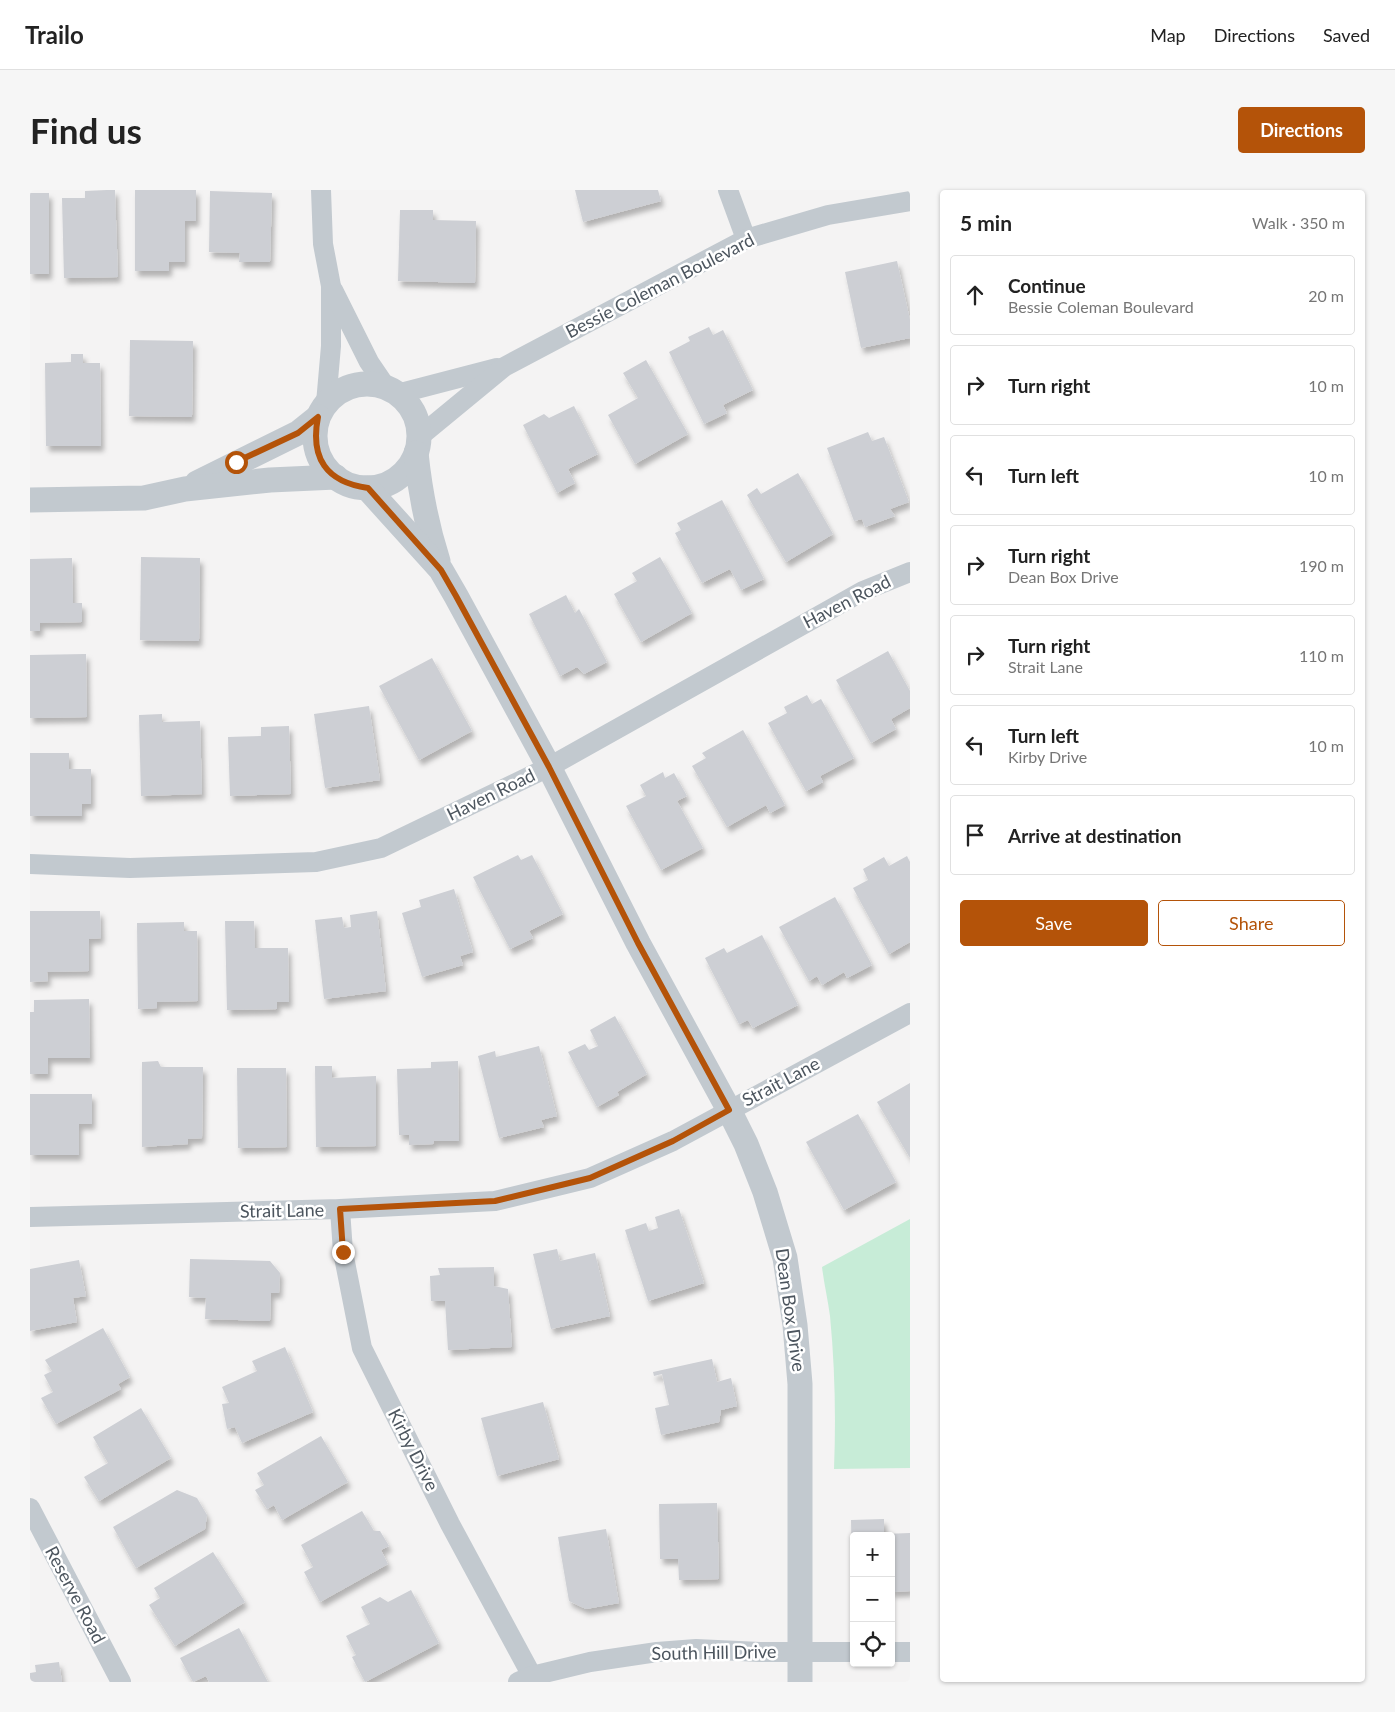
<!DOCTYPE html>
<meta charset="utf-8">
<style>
:root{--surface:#fff;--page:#f6f6f6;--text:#222;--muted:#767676;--line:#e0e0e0;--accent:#b45309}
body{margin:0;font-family:Lato,sans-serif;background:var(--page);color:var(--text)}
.controls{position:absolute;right:15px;bottom:15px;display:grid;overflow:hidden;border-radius:5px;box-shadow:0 1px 4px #0004}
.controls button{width:45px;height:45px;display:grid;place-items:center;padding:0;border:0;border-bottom:1px solid var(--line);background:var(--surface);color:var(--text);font:25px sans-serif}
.stop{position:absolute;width:15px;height:15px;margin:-11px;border:4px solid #b45309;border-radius:50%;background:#fff}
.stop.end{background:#b45309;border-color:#fff;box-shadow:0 1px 5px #0008}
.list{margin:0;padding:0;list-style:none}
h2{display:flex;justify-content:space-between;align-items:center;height:65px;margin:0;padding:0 20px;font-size:21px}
h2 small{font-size:16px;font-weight:400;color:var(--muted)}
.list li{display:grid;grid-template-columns:32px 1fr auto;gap:15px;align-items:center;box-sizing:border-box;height:80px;margin:0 10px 10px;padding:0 10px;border:1px solid var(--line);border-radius:5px}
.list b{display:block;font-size:19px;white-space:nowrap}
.list p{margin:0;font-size:16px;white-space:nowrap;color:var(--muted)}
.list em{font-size:16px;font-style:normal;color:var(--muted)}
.actions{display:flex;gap:10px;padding:15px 20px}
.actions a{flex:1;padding:11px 0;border:1px solid var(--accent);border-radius:5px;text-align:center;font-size:18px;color:var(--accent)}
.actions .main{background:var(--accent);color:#fff}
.icon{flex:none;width:28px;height:28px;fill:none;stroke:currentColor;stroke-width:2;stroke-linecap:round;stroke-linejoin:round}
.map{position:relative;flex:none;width:880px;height:1492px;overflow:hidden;border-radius:5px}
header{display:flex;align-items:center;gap:30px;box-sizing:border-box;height:70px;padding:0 25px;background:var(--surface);border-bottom:1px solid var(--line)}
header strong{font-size:24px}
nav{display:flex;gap:28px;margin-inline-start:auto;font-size:18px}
.intro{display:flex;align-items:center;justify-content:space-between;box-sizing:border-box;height:120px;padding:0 30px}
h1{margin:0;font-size:35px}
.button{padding:12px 22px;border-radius:5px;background:var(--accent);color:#fff;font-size:18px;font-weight:700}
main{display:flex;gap:30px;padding:0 30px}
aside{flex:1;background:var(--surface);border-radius:5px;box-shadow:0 1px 4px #0004}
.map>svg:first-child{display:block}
.green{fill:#c7ecd7}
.building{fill:#cdcfd4;filter:url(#shadow)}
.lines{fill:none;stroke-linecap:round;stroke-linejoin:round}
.minor{stroke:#c2c9cf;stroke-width:20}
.tertiary{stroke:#c2c9cf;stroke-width:25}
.route{stroke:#b45309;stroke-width:6}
.labels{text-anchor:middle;stroke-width:5;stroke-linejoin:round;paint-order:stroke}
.street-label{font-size:18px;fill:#4c555e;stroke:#fff}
</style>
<header>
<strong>Trailo</strong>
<nav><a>Map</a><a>Directions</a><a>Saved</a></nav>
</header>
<div class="intro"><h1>Find us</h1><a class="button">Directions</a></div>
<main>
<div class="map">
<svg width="880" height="1492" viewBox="0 0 880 1492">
<defs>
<filter id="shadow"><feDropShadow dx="3" dy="5.5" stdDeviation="2.5" flood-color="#0004"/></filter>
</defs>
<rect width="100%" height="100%" fill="#f4f3f3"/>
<!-- green -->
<path class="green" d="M 880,1029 L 880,1278 L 804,1279 C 806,1228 805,1177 800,1126 C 798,1110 794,1094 792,1077 Z"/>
<!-- building -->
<g class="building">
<polygon points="77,0 85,0 88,87 34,88 32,8 55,8 55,1"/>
<polygon points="105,0 166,0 166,31 155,31 155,72 139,72 139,81 105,81"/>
<polygon points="545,0 628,0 631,11 553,32"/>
<polygon points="180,1 242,3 240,72 209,72 210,63 179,62"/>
<rect x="0" y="3" width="19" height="81"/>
<polygon points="370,20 403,20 403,30 446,31 445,93 368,91"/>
<polygon points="867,71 880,130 880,148 831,158 815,82"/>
<polygon points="679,137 683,145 693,140 723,200 693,215 697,223 674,234 639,162 660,151 658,147"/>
<polygon points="100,150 163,151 162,227 99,226"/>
<polygon points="41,164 53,164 53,173 70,173 71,256 16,256 15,173 41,172"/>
<polygon points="616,170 658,244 605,274 578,225 608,208 593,183"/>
<polygon points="544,216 568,264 538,279 545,293 527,303 493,235 514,224 519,228"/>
<polygon points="838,242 842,251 854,247 879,312 860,319 865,326 835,337 832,329 824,331 797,258"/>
<polygon points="768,283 803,344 756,372 717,305 727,298 731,304"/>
<polygon points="692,310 734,389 711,400 700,379 672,393 645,343 651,340 647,333"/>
<polygon points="111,367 170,368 169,451 110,450"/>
<polygon points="630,367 662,423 611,452 584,404 607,391 602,383"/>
<polygon points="42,368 43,413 52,413 52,432 10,433 10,441 0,441 0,369"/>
<polygon points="536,405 545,423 549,419 577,472 554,484 547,477 530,486 499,424"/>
<polygon points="858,461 880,501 880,518 861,529 866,539 841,553 806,490"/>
<polygon points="56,464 57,527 0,528 0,465"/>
<polygon points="402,468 442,541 389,570 349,496"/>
<polygon points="777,505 782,514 791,509 824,568 790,586 793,592 776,601 738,533 757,523 754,517"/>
<polygon points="339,516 350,590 295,598 284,524"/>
<polygon points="132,524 132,532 170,531 172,604 111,606 109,525"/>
<polygon points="259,536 261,604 200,606 198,547 231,546 231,537"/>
<polygon points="713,540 755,615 740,623 736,615 697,637 662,576 676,568 672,563"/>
<polygon points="0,563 39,563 39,579 61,579 61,614 52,614 52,626 0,626"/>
<polygon points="633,582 635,588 644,583 657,606 647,611 673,658 631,680 596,616 616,606 610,595"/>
<polygon points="488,665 491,670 502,665 533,724 499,741 503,748 480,759 443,687"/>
<polygon points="877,666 880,672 880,752 859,764 823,698 838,690 833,679 854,667 859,676"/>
<polygon points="424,699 443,762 430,766 433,775 392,787 372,723 391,717 389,710"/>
<polygon points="805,707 842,775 817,788 814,782 792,795 787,786 779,791 749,737"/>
<polygon points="0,721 70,721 71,748 59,749 59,781 17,782 18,791 0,792"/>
<polygon points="347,721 356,801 294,809 285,730 312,727 314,738 321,737 320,725"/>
<polygon points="195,731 224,731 225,758 258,758 259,812 247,812 247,819 197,820"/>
<polygon points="154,732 154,741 167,741 168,811 127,812 127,818 108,819 107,733"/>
<polygon points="732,745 768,815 723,838 718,830 709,834 675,768 694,758 697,763"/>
<polygon points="59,809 60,868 18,868 18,884 0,884 0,822 4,822 4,810"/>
<polygon points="585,826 617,884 587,902 589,905 567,917 538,862 555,854 559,860 568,856 560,840"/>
<polygon points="509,856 527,926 511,930 514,937 469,948 448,866 465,861 466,867"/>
<polygon points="128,871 131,877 173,877 172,948 158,949 158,954 112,957 112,872"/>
<polygon points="428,871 429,951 404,951 403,954 379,955 379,945 369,945 367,879 401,878 401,872"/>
<polygon points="285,876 302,876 302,888 346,886 346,956 286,957"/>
<polygon points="207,878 256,878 257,957 208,958"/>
<polygon points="880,893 880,968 847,912"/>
<polygon points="0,904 62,904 62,934 49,934 49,965 0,965"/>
<polygon points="828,924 866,992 814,1020 776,952"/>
<polygon points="649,1019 674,1093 618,1111 595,1040 616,1033 619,1041 628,1038 625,1027"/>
<polygon points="527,1059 530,1071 565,1063 580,1126 521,1139 503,1064"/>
<polygon points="160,1069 240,1071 250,1083 249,1103 241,1103 240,1131 175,1129 176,1108 159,1107"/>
<polygon points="49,1070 56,1106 43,1108 47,1132 0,1141 0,1079"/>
<polygon points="464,1077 464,1096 478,1099 482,1157 418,1160 415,1111 401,1111 400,1086 410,1085 408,1078"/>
<polygon points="73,1138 100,1187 88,1194 91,1199 26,1234 11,1208 23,1202 14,1185 22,1181 15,1170"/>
<polygon points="255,1157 283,1222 212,1253 205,1237 197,1239 192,1214 199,1213 192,1197 227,1181 222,1171"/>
<polygon points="682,1169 687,1192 701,1188 707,1216 691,1220 689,1232 631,1245 625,1218 639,1215 632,1184 624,1186 623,1182"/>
<polygon points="513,1212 529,1269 467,1286 451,1228"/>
<polygon points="111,1218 141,1268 69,1311 54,1287 78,1273 63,1247"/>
<polygon points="291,1246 318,1292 252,1330 244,1315 237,1319 225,1300 234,1295 227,1283"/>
<polygon points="147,1300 167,1308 177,1325 175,1339 106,1378 83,1337"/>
<polygon points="687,1313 689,1389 649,1390 648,1369 630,1369 629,1314"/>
<polygon points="332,1321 344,1341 350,1341 359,1356 351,1360 358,1374 290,1412 274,1382 283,1377 271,1355"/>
<polygon points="854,1329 854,1344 880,1343 880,1401 861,1402 861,1346 824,1346 824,1381 822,1381 821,1330"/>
<polygon points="576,1339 589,1413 556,1419 539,1411 528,1347"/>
<polygon points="183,1362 215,1412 145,1456 119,1415 130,1408 124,1398"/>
<polygon points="381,1400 409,1453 335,1492 322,1467 326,1465 316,1446 340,1434 331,1417 350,1407 358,1412"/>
<polygon points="209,1438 238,1492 179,1492 176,1486 163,1492 150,1468"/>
<polygon points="29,1472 32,1492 0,1492 0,1483 6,1482 5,1475"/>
</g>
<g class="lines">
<!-- minor -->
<g class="minor">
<polyline points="291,0 293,54 301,96 301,156 296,213"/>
<polyline points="698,0 716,49"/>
<polyline points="303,100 339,172 356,197"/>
<polyline points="367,204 467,178"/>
<polyline points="389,247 474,177 716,49 798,25 880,11"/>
<polyline points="0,674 100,678 286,672 351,658 519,577 833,401 880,382"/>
<polyline points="310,1019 313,1062 332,1158 420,1334 502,1486"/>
<polyline points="0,1027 310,1019 465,1011 560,988 643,951 880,823"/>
<polyline points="0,1318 91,1492"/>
<polyline points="861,1462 880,1462"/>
<polyline points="488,1492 502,1486 560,1472 627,1462 666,1459 730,1462 824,1462"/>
</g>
<!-- tertiary -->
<g class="tertiary">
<circle cx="337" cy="246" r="52"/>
<path d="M 386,263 C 390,301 396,334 408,371"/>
<polyline points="167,293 268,243 288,227"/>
<polyline points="337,298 411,380 426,406 519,577 608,753 699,920 716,954 735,1002 755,1068 765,1135 770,1194 770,1492"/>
<polyline points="0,310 114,308 155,299 240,290 306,287"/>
</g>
</g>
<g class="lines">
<!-- route -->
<path class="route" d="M 206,272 L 268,243 L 288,227 C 280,268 296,292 338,298 L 411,380 L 426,406 L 519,577 L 608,753 L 699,920 L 643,951 L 560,988 L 465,1011 L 310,1019 L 313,1062"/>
</g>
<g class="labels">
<!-- street labels -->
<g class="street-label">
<text transform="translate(630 96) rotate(-27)" y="6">Bessie Coleman Boulevard</text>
<text transform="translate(817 412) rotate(-27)" y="6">Haven Road</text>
<text transform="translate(461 605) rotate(-26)" y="6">Haven Road</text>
<text transform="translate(751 892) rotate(-28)" y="6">Strait Lane</text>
<text transform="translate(252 1021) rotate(-1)" y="6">Strait Lane</text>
<text transform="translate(760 1120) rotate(82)" y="6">Dean Box Drive</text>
<text transform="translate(383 1260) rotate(63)" y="6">Kirby Drive</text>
<text transform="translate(45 1405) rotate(62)" y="6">Reserve Road</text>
<text transform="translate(684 1463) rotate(-1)" y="6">South Hill Drive</text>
</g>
</g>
</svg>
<div class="controls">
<button>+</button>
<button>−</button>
<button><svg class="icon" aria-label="locate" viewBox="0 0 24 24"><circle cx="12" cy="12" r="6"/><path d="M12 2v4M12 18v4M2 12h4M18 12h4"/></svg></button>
</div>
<div class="stop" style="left:206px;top:272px"></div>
<div class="stop end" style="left:313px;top:1062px"></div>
</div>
<aside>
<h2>5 min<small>Walk · 350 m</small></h2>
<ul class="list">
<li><svg class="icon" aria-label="ahead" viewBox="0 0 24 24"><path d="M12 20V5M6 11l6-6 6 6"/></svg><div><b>Continue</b><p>Bessie Coleman Boulevard</p></div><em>20 m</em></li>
<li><svg class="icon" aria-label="right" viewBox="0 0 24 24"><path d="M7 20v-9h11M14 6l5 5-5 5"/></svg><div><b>Turn right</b></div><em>10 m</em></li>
<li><svg class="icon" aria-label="left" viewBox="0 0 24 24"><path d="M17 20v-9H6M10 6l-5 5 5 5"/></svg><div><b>Turn left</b></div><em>10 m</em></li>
<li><svg class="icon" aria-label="right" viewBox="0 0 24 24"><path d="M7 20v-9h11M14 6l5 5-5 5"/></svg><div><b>Turn right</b><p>Dean Box Drive</p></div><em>190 m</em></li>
<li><svg class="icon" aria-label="right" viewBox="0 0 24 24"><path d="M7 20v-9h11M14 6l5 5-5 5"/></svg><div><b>Turn right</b><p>Strait Lane</p></div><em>110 m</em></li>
<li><svg class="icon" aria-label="left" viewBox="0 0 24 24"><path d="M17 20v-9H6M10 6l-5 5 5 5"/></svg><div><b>Turn left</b><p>Kirby Drive</p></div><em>10 m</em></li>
<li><svg class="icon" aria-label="arrive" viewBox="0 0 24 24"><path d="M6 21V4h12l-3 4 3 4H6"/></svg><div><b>Arrive at destination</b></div></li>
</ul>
<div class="actions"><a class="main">Save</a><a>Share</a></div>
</aside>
</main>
